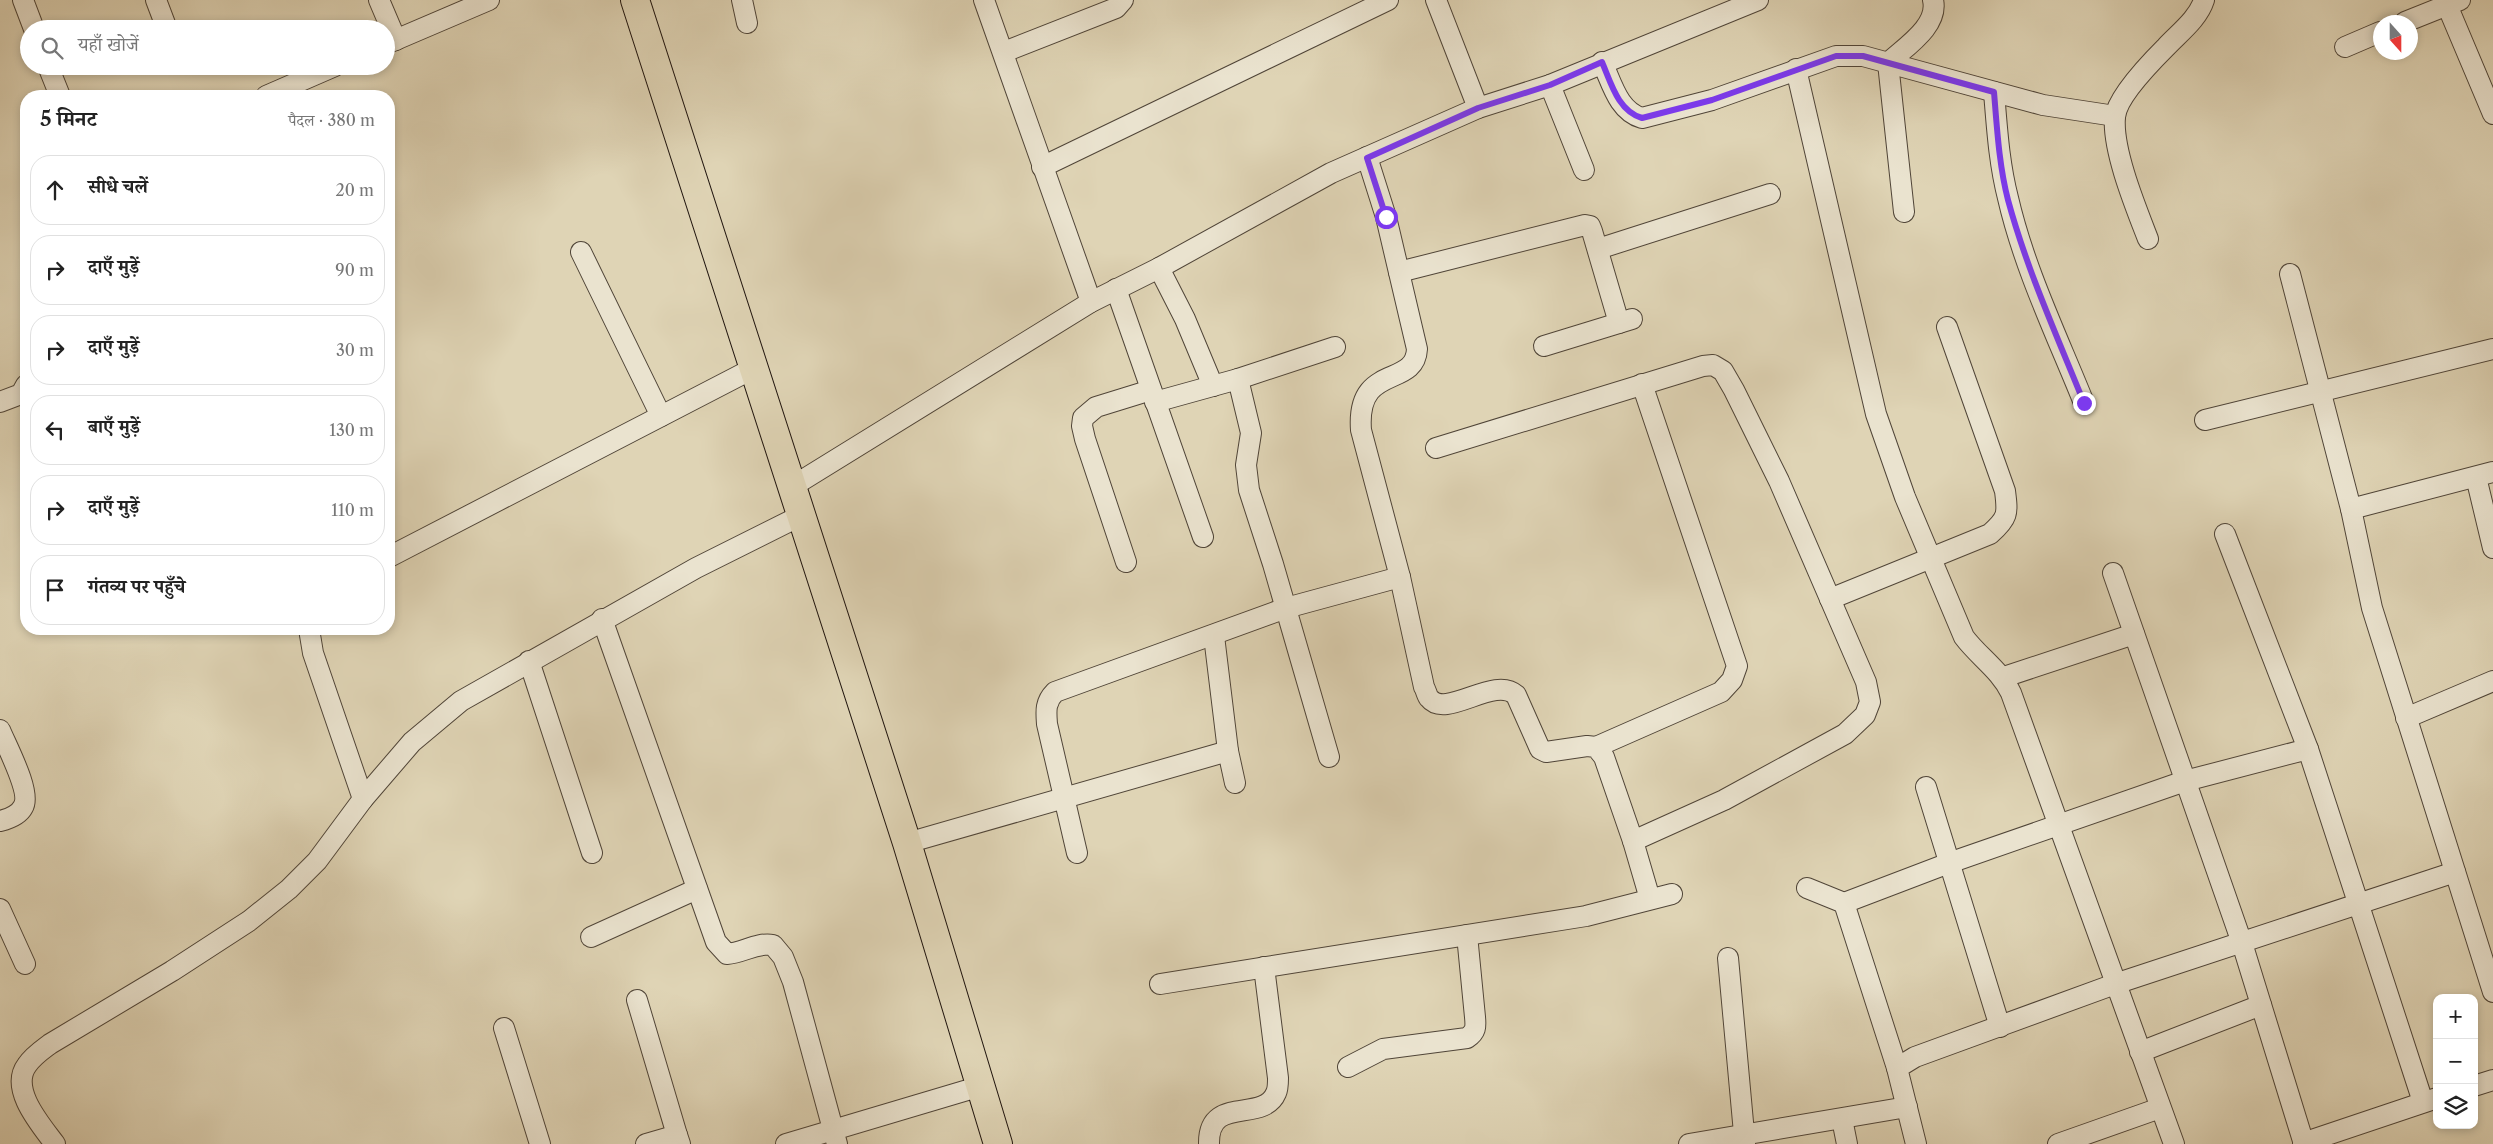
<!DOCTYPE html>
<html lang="hi">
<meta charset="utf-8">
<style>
:root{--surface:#fff;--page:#f2f2f2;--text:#222;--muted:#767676;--line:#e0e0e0}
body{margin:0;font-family:"Libre Caslon Text","Noto Serif Devanagari",serif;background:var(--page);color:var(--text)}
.controls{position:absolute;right:15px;bottom:15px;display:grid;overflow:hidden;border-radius:10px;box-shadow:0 2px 8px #0003}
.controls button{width:45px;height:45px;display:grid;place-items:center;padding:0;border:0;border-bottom:1px solid var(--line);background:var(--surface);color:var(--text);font:25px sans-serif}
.compass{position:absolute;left:2373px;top:15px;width:45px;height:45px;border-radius:50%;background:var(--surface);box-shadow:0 2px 8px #0003;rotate:159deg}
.stop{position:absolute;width:15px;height:15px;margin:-11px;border:4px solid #7c3aed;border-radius:50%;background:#fff}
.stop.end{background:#7c3aed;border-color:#fff;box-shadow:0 1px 5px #0008}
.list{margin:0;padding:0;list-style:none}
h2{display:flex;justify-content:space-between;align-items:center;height:65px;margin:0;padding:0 20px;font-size:21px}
h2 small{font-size:16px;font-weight:400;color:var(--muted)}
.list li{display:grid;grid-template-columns:32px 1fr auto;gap:15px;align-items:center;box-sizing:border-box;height:70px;margin:0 10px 10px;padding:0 10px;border:1px solid var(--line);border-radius:20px}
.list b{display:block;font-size:19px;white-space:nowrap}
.list em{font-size:16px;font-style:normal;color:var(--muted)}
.icon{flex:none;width:28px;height:28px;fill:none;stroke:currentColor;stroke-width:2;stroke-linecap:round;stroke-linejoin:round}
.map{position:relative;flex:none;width:2493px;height:1144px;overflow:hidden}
.search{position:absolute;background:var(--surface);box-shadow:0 2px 8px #0003;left:20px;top:20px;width:375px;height:55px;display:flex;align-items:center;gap:12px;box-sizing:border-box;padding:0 18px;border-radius:28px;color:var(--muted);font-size:19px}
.panel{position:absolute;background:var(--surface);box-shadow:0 2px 8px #0003;left:20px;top:90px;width:375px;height:545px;border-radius:20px}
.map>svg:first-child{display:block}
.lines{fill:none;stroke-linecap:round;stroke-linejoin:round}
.street-casing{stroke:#504538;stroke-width:22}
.primary-casing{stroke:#20150f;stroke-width:30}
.street{stroke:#eae3cf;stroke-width:20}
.primary{stroke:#dfd4b5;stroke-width:28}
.route{stroke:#7c3aed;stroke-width:6}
</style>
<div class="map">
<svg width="2493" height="1144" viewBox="0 0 2493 1144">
<rect width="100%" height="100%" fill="#dfd4b5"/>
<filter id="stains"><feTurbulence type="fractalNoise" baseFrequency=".004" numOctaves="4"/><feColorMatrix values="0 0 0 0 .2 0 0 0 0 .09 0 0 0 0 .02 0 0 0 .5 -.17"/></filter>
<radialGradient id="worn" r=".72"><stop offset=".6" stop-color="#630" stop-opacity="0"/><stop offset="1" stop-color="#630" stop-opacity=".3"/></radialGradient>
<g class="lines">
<defs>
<g id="street">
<polyline points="23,0 34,29"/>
<polyline points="156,0 167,29"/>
<polyline points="379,0 396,40"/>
<polyline points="742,0 747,23"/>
<polyline points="984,0 1091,302"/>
<polyline points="1436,0 1478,108"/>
<polyline points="2447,5 2493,114"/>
<polyline points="2405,22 2460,0"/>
<polyline points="386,44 489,0"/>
<polyline points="2345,47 2380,32"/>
<polyline points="1004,52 1116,8 1123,0"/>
<path d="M 1602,62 C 1612,83 1618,111 1642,118 L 1712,100 L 1836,56 L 1863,56 L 2043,105 L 2115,116"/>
<polyline points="48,66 60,96"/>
<path d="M 1796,69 L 1876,414 L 1905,497 L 1964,637 C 1979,657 2000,670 2011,693 L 2174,1144"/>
<polyline points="1550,85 1584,170"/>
<path d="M 1994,92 C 1997,128 1999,163 2008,198 C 2024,268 2057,336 2084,403"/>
<polyline points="266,96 335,66"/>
<path d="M 1367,157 L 1386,217 L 1417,349 C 1415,389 1356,362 1361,430 L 1400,577 L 1424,687 C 1426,690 1427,696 1429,698 C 1446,720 1494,675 1516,695 L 1540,749 L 1546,752 L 1587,746 L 1596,747 L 1604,757 L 1633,841 L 1650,899"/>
<polyline points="1042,167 1388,0"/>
<path d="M 1904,212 L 1888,63 C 1905,47 1939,26 1933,0"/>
<path d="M 2148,239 C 2136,208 2112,150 2115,117 C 2117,97 2151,62 2166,47 C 2179,33 2198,19 2204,0"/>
<polyline points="1598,249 1770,194"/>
<polyline points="581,252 661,416"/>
<polyline points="1159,268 1185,319 1213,386"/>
<polyline points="1399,272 1585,225 1590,226 1592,231 1619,323"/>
<polyline points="2290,274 2351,509 2372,608 2493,992"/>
<polyline points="1116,289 1203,537"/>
<polyline points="1544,346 1632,319"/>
<polyline points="1238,379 1251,433 1246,465 1249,490 1273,564 1329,757"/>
<polyline points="0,402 21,394 26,385"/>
<polyline points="1155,402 1238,379 1335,347"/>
<polyline points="2205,420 2493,349"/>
<polyline points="1436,448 1703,366 1713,365 1723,371 1734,390 1779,481 1866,682 1870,702 1865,715 1845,734 1724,800 1633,841"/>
<polyline points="2476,477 2493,548"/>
<polyline points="793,486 1091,302 1159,268 1331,173 1478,108 1550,85 1758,0"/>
<polyline points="2351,509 2493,472"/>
<polyline points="2225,534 2308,749 2423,1102"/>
<polyline points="389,557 754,368"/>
<polyline points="1126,562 1085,439 1082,426 1083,418 1096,407 1151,390"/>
<polyline points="2113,573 2242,943 2304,1144"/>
<path d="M 1830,599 L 1990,534 C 2008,518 2008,514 2005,491 L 1947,327"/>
<path d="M 602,619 L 716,942 L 727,954 C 743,953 757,942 773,945 L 783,957 L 793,982 L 837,1144"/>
<polyline points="309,629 313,653 363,799"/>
<polyline points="1214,636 1228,751 1235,783"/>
<polyline points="529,661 592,853"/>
<polyline points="2004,677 2134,634"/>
<polyline points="2406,718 2493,681"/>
<path d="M 0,730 C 6,745 32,793 23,807 C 19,815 8,819 0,821"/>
<polyline points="1596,747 1721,692 1732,680 1737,666 1642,384"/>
<polyline points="1926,787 2000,1027"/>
<polyline points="907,843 1228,751"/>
<path d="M 1077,853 L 1047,724 C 1046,711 1045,702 1055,692 L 1286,608 L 1400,577"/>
<polyline points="1807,888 1844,903 1897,1068"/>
<polyline points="1844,903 1949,863 2185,781 2308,749"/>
<polyline points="0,909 25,964"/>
<polyline points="591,937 697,889"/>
<polyline points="1728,958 1745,1144"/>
<polyline points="1160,984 1586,916 1672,894"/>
<polyline points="637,1000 677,1135"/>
<polyline points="504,1028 540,1144"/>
<polyline points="2140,1052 2261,1005"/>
<path d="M 1348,1067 L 1383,1049 L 1467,1038 C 1476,1032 1476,1027 1475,1017 L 1467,935"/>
<polyline points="2474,1086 2493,1080"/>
<polyline points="1842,1119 1847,1144"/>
<polyline points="2303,1143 2437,1098"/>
<path d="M 55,1144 C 41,1125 9,1089 27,1065 C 33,1056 42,1050 50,1044 L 172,971 L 249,921 L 289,889 L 317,861 L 363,799 L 412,742 L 461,701 L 696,568 L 802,515"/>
<polyline points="646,1144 677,1135 680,1144"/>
<polyline points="786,1144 981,1086"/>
<path d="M 1209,1144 C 1208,1094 1263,1124 1276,1093 C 1278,1089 1278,1083 1278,1078 L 1264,967"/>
<polyline points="1689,1144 1907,1107"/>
<polyline points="1916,1144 1897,1068 1915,1057 2115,984 2455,872"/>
<polyline points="2058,1144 2160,1108"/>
</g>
<polyline id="primary" points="635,0 907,843 998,1144"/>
</defs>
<!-- street casing -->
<use href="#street" class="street-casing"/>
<!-- primary casing -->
<use href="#primary" class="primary-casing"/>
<!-- street -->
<use href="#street" class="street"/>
<!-- primary -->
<use href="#primary" class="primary"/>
</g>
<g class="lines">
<!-- route -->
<path class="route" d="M 1386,217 L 1367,158 L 1478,108 L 1550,85 L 1602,62 C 1611,83 1618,111 1642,118 L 1712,100 L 1836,56 L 1863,56 L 1994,92 C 1997,128 1999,165 2008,200 C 2027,270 2057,336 2084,403"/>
</g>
<rect width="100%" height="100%" filter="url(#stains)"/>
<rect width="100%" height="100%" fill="url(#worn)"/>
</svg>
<div class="controls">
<button>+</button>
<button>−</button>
<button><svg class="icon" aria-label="layers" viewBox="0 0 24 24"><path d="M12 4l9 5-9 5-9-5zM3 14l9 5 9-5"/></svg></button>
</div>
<svg class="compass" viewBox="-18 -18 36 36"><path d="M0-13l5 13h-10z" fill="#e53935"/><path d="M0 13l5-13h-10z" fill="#767676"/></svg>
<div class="stop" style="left:1386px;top:217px"></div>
<div class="stop end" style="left:2084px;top:403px"></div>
<div class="search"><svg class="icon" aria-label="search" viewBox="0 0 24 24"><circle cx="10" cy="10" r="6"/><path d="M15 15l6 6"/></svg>यहाँ खोजें</div>
<section class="panel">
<h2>5 मिनट<small>पैदल · 380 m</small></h2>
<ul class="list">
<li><svg class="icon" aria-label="ahead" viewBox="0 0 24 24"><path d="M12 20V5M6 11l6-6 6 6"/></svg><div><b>सीधे चलें</b></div><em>20 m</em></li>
<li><svg class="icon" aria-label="right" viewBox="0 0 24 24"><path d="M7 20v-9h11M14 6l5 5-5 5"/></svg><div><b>दाएँ मुड़ें</b></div><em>90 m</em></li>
<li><svg class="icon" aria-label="right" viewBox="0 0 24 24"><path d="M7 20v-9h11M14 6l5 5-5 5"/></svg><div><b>दाएँ मुड़ें</b></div><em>30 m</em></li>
<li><svg class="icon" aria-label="left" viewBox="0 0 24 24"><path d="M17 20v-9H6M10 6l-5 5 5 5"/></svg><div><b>बाएँ मुड़ें</b></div><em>130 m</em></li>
<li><svg class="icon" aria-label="right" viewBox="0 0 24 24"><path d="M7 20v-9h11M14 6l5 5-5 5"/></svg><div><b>दाएँ मुड़ें</b></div><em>110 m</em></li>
<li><svg class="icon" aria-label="arrive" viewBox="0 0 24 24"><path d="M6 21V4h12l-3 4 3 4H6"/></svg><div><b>गंतव्य पर पहुँचे</b></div></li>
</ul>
</section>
</div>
